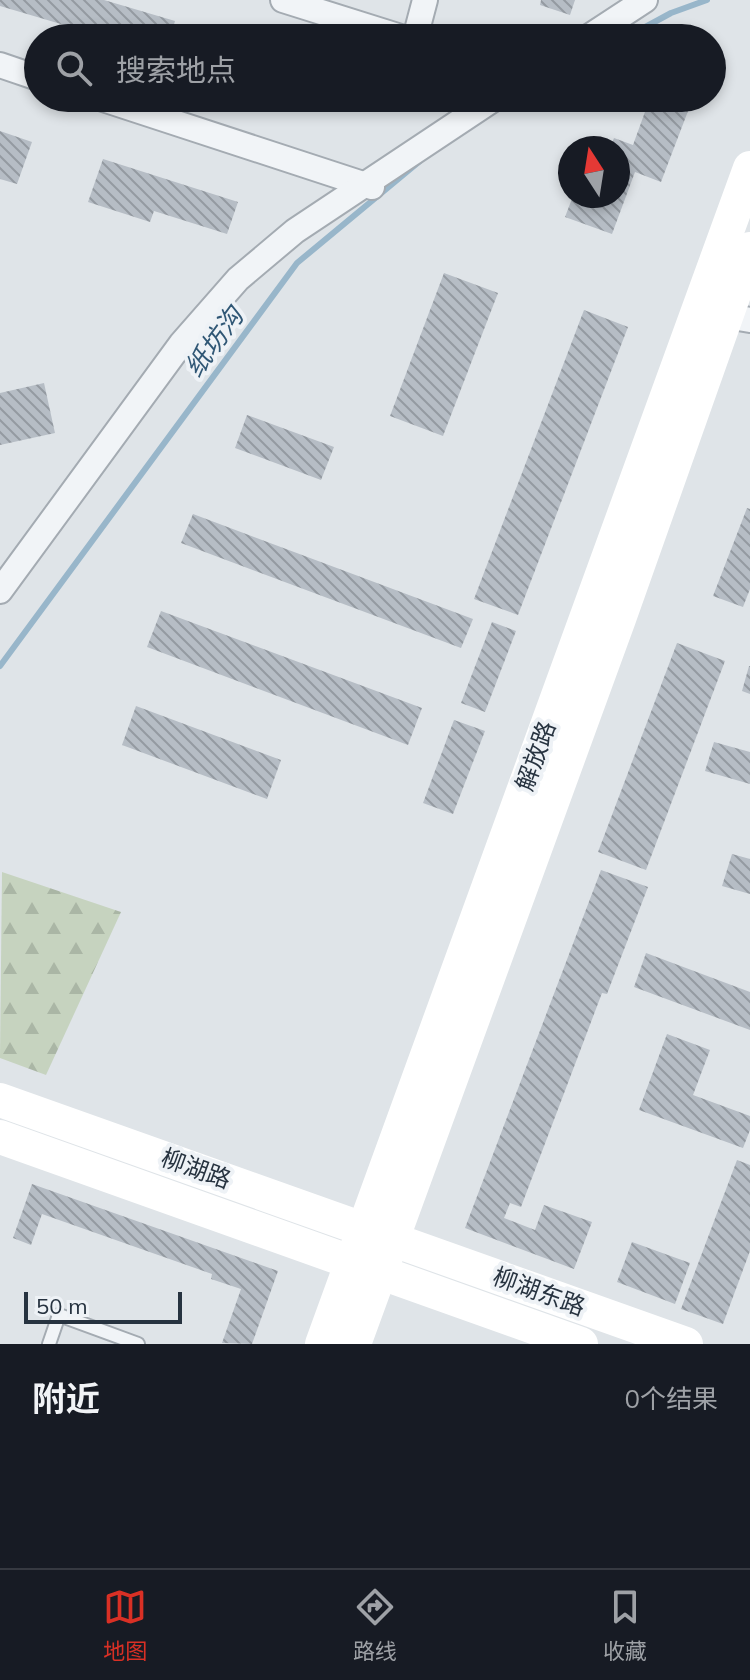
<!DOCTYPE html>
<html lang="zh">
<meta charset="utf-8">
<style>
:root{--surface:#171b24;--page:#20242c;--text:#f1f3f6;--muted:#9ea1a6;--line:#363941;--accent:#d93025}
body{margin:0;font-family:Mulish,"Noto Sans SC",sans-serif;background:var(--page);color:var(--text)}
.compass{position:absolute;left:558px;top:136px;width:72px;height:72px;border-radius:50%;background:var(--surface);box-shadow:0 4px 12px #0003;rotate:348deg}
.scale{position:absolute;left:24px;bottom:20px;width:158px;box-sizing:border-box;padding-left:8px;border:4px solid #273340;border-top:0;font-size:22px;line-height:28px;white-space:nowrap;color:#273340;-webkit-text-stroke:6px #eef2f6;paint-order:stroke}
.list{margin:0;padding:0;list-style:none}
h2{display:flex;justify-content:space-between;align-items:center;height:104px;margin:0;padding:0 32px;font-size:34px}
h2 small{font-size:26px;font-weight:400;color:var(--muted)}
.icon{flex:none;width:44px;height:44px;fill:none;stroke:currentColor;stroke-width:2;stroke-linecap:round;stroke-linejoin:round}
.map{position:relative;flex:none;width:750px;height:1344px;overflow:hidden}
.search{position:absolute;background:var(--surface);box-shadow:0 4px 12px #0003;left:24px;right:24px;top:24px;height:88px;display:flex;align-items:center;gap:20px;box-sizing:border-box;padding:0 28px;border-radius:44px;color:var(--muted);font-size:30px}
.sheet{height:224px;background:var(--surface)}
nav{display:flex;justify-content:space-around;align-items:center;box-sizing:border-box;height:112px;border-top:2px solid var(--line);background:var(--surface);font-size:22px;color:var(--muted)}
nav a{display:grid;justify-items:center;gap:4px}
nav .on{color:var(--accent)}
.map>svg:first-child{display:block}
.forest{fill:url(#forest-firs)}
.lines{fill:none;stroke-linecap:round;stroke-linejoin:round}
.stream{stroke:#98b6ca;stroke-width:6}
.building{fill:url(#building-back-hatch)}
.lane-casing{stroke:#a4abb2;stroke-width:16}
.street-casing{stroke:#a4abb2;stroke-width:28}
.lane{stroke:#f1f4f7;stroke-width:12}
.street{stroke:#f1f4f7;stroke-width:24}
.secondary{stroke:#fff;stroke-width:34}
.labels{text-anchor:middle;stroke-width:8;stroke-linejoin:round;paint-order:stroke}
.street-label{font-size:24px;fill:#273340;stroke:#eef2f6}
.water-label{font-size:26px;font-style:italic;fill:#305775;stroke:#eef2f6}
</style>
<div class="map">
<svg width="750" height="1344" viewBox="0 0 750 1344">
<defs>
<pattern id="forest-firs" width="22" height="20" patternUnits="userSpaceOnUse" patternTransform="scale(2)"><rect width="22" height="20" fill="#c6d3bf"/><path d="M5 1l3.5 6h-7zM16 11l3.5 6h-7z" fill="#aab6a5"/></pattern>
<pattern id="building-back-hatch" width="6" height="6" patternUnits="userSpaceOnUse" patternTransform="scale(2)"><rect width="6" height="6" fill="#b6bdc5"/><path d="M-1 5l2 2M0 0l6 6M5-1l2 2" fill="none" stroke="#949aa1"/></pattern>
</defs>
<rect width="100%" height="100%" fill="#dfe4e8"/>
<!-- forest -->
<polygon class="forest" points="2,872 121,912 46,1075 0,1058"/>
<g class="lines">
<!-- stream -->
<g class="stream">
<polyline points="625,38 671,13 707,0"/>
<polyline points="501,105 515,98"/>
<polyline points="0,666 297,263 420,161"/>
</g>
</g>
<!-- building -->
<g class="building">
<polygon points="0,0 104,0 175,21 170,38 108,38 0,6"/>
<polygon points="541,0 575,0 570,15 540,5"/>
<polygon points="445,25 482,37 482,38 440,38"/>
<polygon points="310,98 349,98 345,110"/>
<polygon points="650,98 693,98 661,182 635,172 612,234 565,217 573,196 618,196 618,148 610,148 614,138 633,145"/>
<polygon points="0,131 32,142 17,184 0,179"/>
<polygon points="103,159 238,202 227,234 154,211 150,222 88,202"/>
<polygon points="444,273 498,293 443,436 390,416"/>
<polygon points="584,310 628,327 518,615 474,599"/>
<polygon points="44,383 55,433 0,445 0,393"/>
<polygon points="247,415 334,447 321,480 235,448"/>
<polygon points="747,508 750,509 750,589 743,607 713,596"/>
<polygon points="193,514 473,619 461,648 181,543"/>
<polygon points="161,611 422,708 408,745 147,647"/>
<polygon points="492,622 516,631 485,712 461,703"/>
<polygon points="677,643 725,661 646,870 598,852"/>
<polygon points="749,666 750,666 750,694 742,691"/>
<polygon points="136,706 281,760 267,799 122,745"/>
<polygon points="454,720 485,731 453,814 423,803"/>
<polygon points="714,742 750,752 750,784 705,771"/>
<polygon points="732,854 750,859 750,894 722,886"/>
<polygon points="601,870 648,887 607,994 602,993 521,1207 510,1203 504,1218 535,1230 544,1205 592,1222 574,1269 465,1228"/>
<polygon points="646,953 750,992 750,1030 634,987"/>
<polygon points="667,1034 710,1050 693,1095 750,1116 750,1130 743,1148 639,1110"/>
<polygon points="737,1160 750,1165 750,1251 723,1324 681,1309"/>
<polygon points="32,1184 278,1271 252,1344 222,1343 241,1289 211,1279 212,1274 42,1214 31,1245 13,1238"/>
<polygon points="632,1242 690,1263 675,1304 617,1282"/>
</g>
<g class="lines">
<defs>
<polyline id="lane" points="49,1344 59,1315 138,1344"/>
<g id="street">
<polyline points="283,0 404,38"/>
<polyline points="415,38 425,0"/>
<polyline points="587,38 645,0"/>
<polyline points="0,65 38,78"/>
<polyline points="100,98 372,187"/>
<polyline points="726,316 750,320"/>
<polyline points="0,591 181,344 238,279 295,231 495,98"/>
</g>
</defs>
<!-- lane casing -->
<use href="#lane" class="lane-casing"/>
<!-- street casing -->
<use href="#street" class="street-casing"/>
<!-- lane -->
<use href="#lane" class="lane"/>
<!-- street -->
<use href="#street" class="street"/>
<!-- secondary -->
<g class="secondary">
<polyline points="0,1100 686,1344"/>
<polyline points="0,1137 581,1344"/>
<polyline points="322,1344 750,168"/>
<polyline points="354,1344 619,619 750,249"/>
</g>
</g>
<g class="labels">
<!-- street labels -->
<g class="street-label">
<text transform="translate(536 756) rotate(-70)" y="8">解放路</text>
<text transform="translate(196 1169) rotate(20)" y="8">柳湖路</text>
<text transform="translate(539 1292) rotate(20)" y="8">柳湖东路</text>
</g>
<!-- water labels -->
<g class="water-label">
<text transform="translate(214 342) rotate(-54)" y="9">纸坊沟</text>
</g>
</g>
</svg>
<svg class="compass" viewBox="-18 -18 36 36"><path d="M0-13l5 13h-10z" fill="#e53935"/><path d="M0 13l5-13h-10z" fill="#9ea1a6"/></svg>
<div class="scale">50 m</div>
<div class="search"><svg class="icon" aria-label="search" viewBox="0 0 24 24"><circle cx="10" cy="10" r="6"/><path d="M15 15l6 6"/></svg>搜索地点</div>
</div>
<section class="sheet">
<h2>附近<small>0个结果</small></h2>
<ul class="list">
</ul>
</section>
<nav>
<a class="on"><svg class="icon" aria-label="map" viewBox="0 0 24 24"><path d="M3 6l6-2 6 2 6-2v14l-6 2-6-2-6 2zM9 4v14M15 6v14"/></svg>地图</a>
<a><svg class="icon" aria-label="directions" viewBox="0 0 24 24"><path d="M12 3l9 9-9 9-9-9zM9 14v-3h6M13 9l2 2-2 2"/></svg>路线</a>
<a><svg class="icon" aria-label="saved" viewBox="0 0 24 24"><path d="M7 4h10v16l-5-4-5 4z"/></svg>收藏</a>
</nav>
